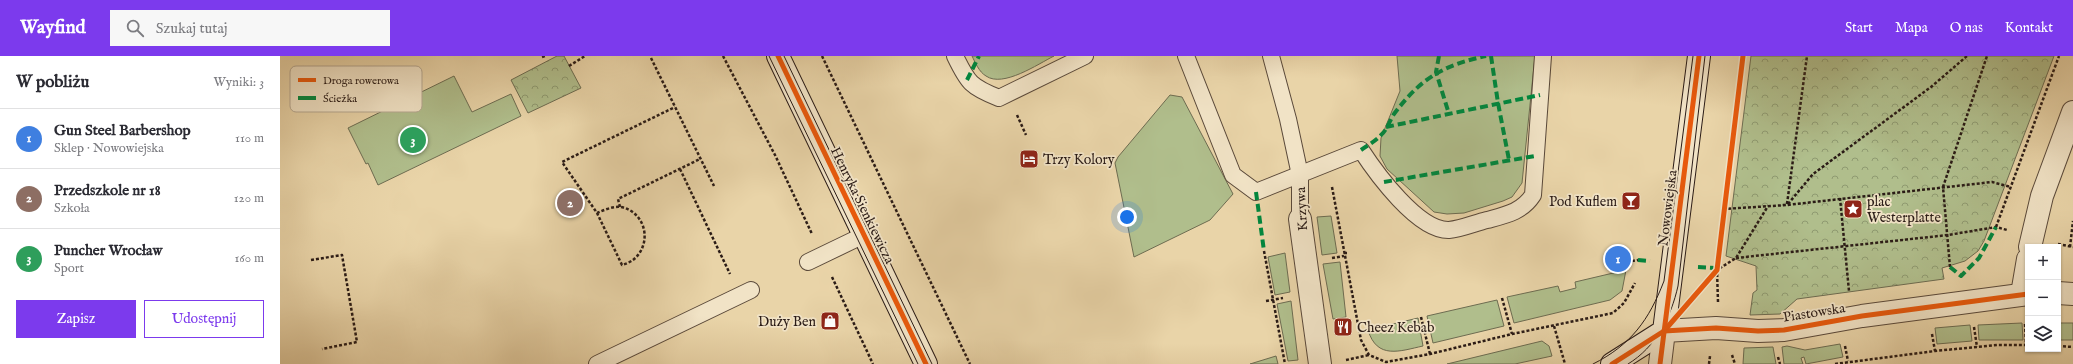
<!DOCTYPE html>
<html lang="pl">
<meta charset="utf-8">
<style>
:root{--surface:#fff;--page:#f7f7f7;--text:#2b2b33;--muted:#7c7c81;--line:#e1e1e2;--accent:#7c3aed}
body{margin:0;font-family:"IM FELL English",serif;background:var(--page);color:var(--text)}
.controls{position:absolute;right:12px;bottom:12px;display:grid;overflow:hidden;border-radius:0px;box-shadow:0 1px 3px #0004}
.controls button{width:36px;height:36px;display:grid;place-items:center;padding:0;border:0;border-bottom:1px solid var(--line);background:var(--surface);color:var(--text);font:20px sans-serif}
.you{position:absolute;left:847px;top:161px;width:14px;height:14px;margin:-10px;border:3px solid #fff;border-radius:50%;background:#1a73e8;box-shadow:0 0 0 6px #1a73e833}
.badge{display:grid;place-items:center;width:26px;height:26px;border-radius:50%;background:var(--accent);color:#fff;font-size:13px;font-weight:700}
.pin{position:absolute;translate:-50% -50%;border:2px solid #fff;box-shadow:0 1px 4px #0006}
.list{margin:0;padding:0;list-style:none}
h2{display:flex;justify-content:space-between;align-items:center;height:52px;margin:0;padding:0 16px;font-size:17px}
h2 small{font-size:13px;font-weight:400;color:var(--muted)}
.list li{display:grid;grid-template-columns:26px 1fr auto;gap:12px;align-items:center;box-sizing:border-box;height:60px;padding:0 16px;border-top:1px solid var(--line)}
.list b{display:block;font-size:15px;white-space:nowrap}
.list p{margin:0;font-size:13px;white-space:nowrap;color:var(--muted)}
.list em{font-size:13px;font-style:normal;color:var(--muted)}
.actions{display:flex;gap:8px;padding:12px 16px}
.actions a{flex:1;padding:9px 0;border:1px solid var(--accent);border-radius:0px;text-align:center;font-size:14px;color:var(--accent)}
.actions .main{background:var(--accent);color:#fff}
.icon{flex:none;width:22px;height:22px;fill:none;stroke:currentColor;stroke-width:2;stroke-linecap:round;stroke-linejoin:round}
.map{position:relative;flex:none;width:1793px;height:308px;overflow:hidden}
header{display:flex;align-items:center;gap:24px;box-sizing:border-box;height:56px;padding:0 20px;background:var(--accent);color:#fff}
header strong{font-size:19px}
nav{display:flex;gap:22px;margin-inline-start:auto;font-size:14px}
.search{width:280px;height:36px;background:var(--page);display:flex;align-items:center;gap:10px;box-sizing:border-box;padding:0 14px;border-radius:0px;color:var(--muted);font-size:15px}
main{display:flex}
aside{flex:1;background:var(--surface)}
.map>svg:first-child{display:block}
.green{fill:#b0be8c;stroke:#6d6c51}
.park{fill:url(#park-crowns);stroke:#6d6c51}
.lines{fill:none;stroke-linecap:round;stroke-linejoin:round}
.lane-casing{stroke:#5a493a;stroke-width:18}
.street-casing{stroke:#5a493a;stroke-width:24}
.secondary-casing{stroke:#2a1b16;stroke-width:24}
.path{stroke:#2a1b16;stroke-width:2.5;stroke-dasharray:3 2;stroke-linecap:butt}
.lane{stroke:#f1e3c6;stroke-width:16}
.street{stroke:#f1e3c6;stroke-width:22}
.secondary{stroke:#f1e3c6;stroke-width:22}
.tram{stroke:#2a1b16;stroke-width:1}
.quiet{stroke:#00873e;stroke-width:4;stroke-dasharray:8 4;stroke-linecap:butt}
.cycleway-casing{stroke:#f1e3c6;stroke-width:8}
.cycleway{stroke:#e8590c;stroke-width:5}
.labels{text-anchor:middle;stroke-width:3.5;stroke-linejoin:round;paint-order:stroke}
.poi-label{font-size:14px;fill:#2a1b16;stroke:#f1e3c6;text-anchor:start}
.street-label{font-size:14px;fill:#2a1b16;stroke:#f1e3c6}
.key{fill:#f1e3c6;stroke:#b5a791;stroke-width:1}
.key-label{font-size:11px;fill:#2a1b16}
</style>
<header>
<strong>Wayfind</strong>
<div class="search"><svg class="icon" aria-label="search" viewBox="0 0 24 24"><circle cx="10" cy="10" r="6"/><path d="M15 15l6 6"/></svg>Szukaj tutaj</div>
<nav><a>Start</a><a>Mapa</a><a>O nas</a><a>Kontakt</a></nav>
</header>
<main>
<aside>
<h2>W pobliżu<small>Wyniki: 3</small></h2>
<ul class="list">
<li><span class="badge" style="background:#3f7fe0">1</span><div><b>Gun Steel Barbershop</b><p>Sklep · Nowowiejska</p></div><em>110 m</em></li>
<li><span class="badge" style="background:#8d6e63">2</span><div><b>Przedszkole nr 18</b><p>Szkoła</p></div><em>120 m</em></li>
<li><span class="badge" style="background:#2e9e5b">3</span><div><b>Puncher Wrocław</b><p>Sport</p></div><em>160 m</em></li>
</ul>
<div class="actions"><a class="main">Zapisz</a><a>Udostępnij</a></div>
</aside>
<div class="map">
<svg width="1793" height="308" viewBox="0 0 1793 308">
<defs>
<pattern id="park-crowns" width="20" height="18" patternUnits="userSpaceOnUse"><rect width="20" height="18" fill="#b0be8c"/><path d="M2 6a3 3 0 1 1 6 0M12 15a3 3 0 1 1 6 0" fill="none" stroke="#8f9a71"/></pattern>
</defs>
<rect width="100%" height="100%" fill="#e9d4a8"/>
<filter id="stains"><feTurbulence type="fractalNoise" baseFrequency=".005" numOctaves="4"/><feColorMatrix values="0 0 0 0 .2 0 0 0 0 .09 0 0 0 0 .02 0 0 0 .5 -.17"/></filter>
<radialGradient id="worn" r=".72"><stop offset=".6" stop-color="#630" stop-opacity="0"/><stop offset="1" stop-color="#630" stop-opacity=".3"/></radialGradient>
<!-- green -->
<g class="green">
<path d="M 692,0 L 774,0 C 758,8 723,32 706,20 C 699,16 695,6 692,0 Z"/>
<polygon points="1117,0 1255,0 1242,127 1232,141 1223,145 1184,157 1167,158 1154,156 1107,113 1100,100 1101,82 1120,35"/>
<polygon points="174,20 192,56 231,38 241,60 98,129 88,107 86,108 68,72"/>
<polygon points="890,39 902,41 953,138 930,164 854,201 835,107 838,101"/>
<polygon points="1051,160 1057,197 1042,199 1037,161"/>
<polygon points="1005,197 1010,236 995,239 988,201"/>
<polygon points="1060,206 1066,261 1053,263 1043,208"/>
<polygon points="1346,214 1342,235 1330,244 1234,267 1227,241 1278,230 1280,236 1296,232 1295,226"/>
<polygon points="1217,244 1224,270 1153,287 1147,260"/>
<polygon points="1011,245 1018,304 1008,305 997,248"/>
<path d="M 1138,262 L 1143,290 C 1120,295 1097,304 1088,274 Z"/>
<polygon points="1742,267 1743,284 1699,284 1698,269"/>
<rect x="1778" y="267" width="15" height="17"/>
<polygon points="1690,269 1692,285 1657,288 1655,272"/>
<polygon points="1262,285 1269,290 1272,300 1235,308 1167,308"/>
<polygon points="1560,288 1563,301 1526,308 1524,301 1521,302 1523,308 1504,308 1502,291 1507,290 1525,294"/>
<polygon points="1493,291 1496,308 1463,308 1464,292"/>
<polygon points="996,300 998,308 970,308"/>
</g>
<!-- park -->
<g class="park">
<polygon points="277,0 284,0 301,32 248,57 231,24"/>
<polygon points="1471,0 1774,0 1704,185 1698,195 1685,205 1662,212 1664,223 1517,243 1500,258 1470,259 1473,237 1477,234 1476,210 1446,200"/>
</g>
<g class="lines">
<defs>
<g id="lane">
<path d="M 675,0 C 688,27 691,31 719,42 L 805,0"/>
<path d="M 906,0 L 953,119 L 976,136 L 1081,94 C 1096,117 1138,175 1169,174 C 1181,173 1195,167 1207,164 C 1226,159 1242,156 1253,139 L 1263,0"/>
<polyline points="991,0 1008,63 1020,119 1020,163"/>
<polyline points="528,206 584,179"/>
<polyline points="317,308 471,234"/>
</g>
<g id="street">
<polyline points="1020,163 1040,308"/>
<polyline points="1750,191 1762,140 1793,56"/>
<polyline points="1778,237 1793,238"/>
<polyline points="1742,238 1748,203"/>
<polyline points="1380,308 1384,275 1436,272 1478,275 1504,274 1582,260 1748,238"/>
</g>
<g id="secondary">
<polyline points="498,0 646,308"/>
<polyline points="1332,308 1384,275 1419,0"/>
</g>
</defs>
<!-- lane casing -->
<use href="#lane" class="lane-casing"/>
<!-- street casing -->
<use href="#street" class="street-casing"/>
<!-- secondary casing -->
<use href="#secondary" class="secondary-casing"/>
<!-- path -->
<g class="path">
<polyline points="443,0 495,99 532,178"/>
<polyline points="542,0 690,308"/>
<polyline points="262,1 265,0"/>
<polyline points="371,2 434,130"/>
<polyline points="289,10 305,0"/>
<polyline points="737,59 746,79"/>
<polyline points="400,113 450,218"/>
<polyline points="1052,131 1081,284 1089,299 1106,306 1150,298 1232,278 1333,257 1344,247 1355,227"/>
<polyline points="1560,142 1569,235"/>
<polyline points="1507,148 1527,0"/>
<polyline points="1508,148 1533,118 1651,31 1687,0"/>
<polyline points="340,151 338,143 420,103"/>
<polyline points="1443,153 1507,149 1712,126 1731,131"/>
<path d="M 317,157 C 324,154 333,150 341,151 C 366,156 373,188 353,204 C 350,206 346,208 342,209 L 317,157 L 282,106 L 395,51"/>
<polyline points="1716,171 1779,0"/>
<polyline points="1778,188 1793,191"/>
<polyline points="1790,191 1793,165"/>
<polyline points="984,195 1005,308"/>
<polyline points="1064,197 1069,197"/>
<polyline points="1052,202 1064,200"/>
<polyline points="1456,202 1668,179 1716,171 1727,174"/>
<polyline points="31,204 62,199 77,286 42,293"/>
<polyline points="1347,206 1358,204"/>
<polyline points="1670,211 1663,131 1707,0"/>
<polyline points="552,221 593,308"/>
<polyline points="1222,242 1232,278"/>
<polyline points="986,245 1003,242"/>
<polyline points="1438,246 1437,214 1456,202 1488,150"/>
<polyline points="1141,261 1150,298"/>
<polyline points="1745,268 1746,289"/>
<polyline points="1274,270 1285,308"/>
<polyline points="1694,271 1697,291"/>
<polyline points="1652,278 1655,295"/>
<polyline points="1565,290 1568,305"/>
<polyline points="1778,290 1793,291"/>
<polyline points="1452,299 1455,308"/>
<polyline points="1498,301 1500,308"/>
<polyline points="1066,304 1089,299"/>
<polyline points="1429,308 1430,300"/>
<polyline points="1555,308 1655,295 1717,289 1748,289"/>
</g>
<!-- lane -->
<use href="#lane" class="lane"/>
<!-- street -->
<use href="#street" class="street"/>
<!-- secondary -->
<use href="#secondary" class="secondary"/>
<!-- tram -->
<g class="tram">
<polyline points="489,0 638,308"/>
<polyline points="504,0 652,308"/>
<path d="M 1313,308 C 1351,289 1369,264 1384,225 L 1413,0"/>
<path d="M 1348,308 C 1376,291 1391,261 1398,230 L 1425,0"/>
</g>
<!-- quiet -->
<g class="quiet">
<polyline points="1159,0 1156,16 1169,58"/>
<polyline points="1211,0 1218,47 1229,104"/>
<polyline points="687,24 699,0"/>
<polyline points="1106,71 1260,39"/>
<path d="M 1081,94 C 1088,89 1096,85 1101,79 C 1107,74 1110,64 1114,58 C 1140,23 1163,9 1206,0"/>
<polyline points="1104,126 1255,100"/>
<polyline points="976,136 984,195"/>
<polyline points="1358,204 1370,205"/>
<polyline points="1418,211 1437,212"/>
<polyline points="1670,211 1681,220 1699,202 1716,171"/>
</g>
<defs>
<g id="cycleway">
<polyline points="498,0 646,308"/>
<polyline points="1384,275 1437,214 1463,0"/>
<polyline points="1332,308 1384,275 1436,272 1478,275 1504,274 1582,260 1748,238"/>
<polyline points="1380,308 1419,0"/>
</g>
</defs>
<!-- cycleway casing -->
<use href="#cycleway" class="cycleway-casing"/>
<!-- cycleway -->
<use href="#cycleway" class="cycleway"/>
</g>
<!-- icons -->
<defs>
<symbol id="hotel-square" viewBox="-11 -11 22 22"><rect x="-9" y="-9" width="18" height="18" rx="4" fill="#8f2418" stroke="#f1e3c6"/><path d="M-6-4.5h1.5V1H6V5H4.5V3h-9V5H-6ZM-4 0a1.8 1.8 0 1 1 3.6 0ZM.5 0V-2.5h3Q6-2.5 6 0Z" fill="#fff"/></symbol>
<symbol id="bar-square" viewBox="-11 -11 22 22"><rect x="-9" y="-9" width="18" height="18" rx="4" fill="#8f2418" stroke="#f1e3c6"/><path d="M-6-5H6L.8 .8V4.5H3.5V6h-7V4.5H-.8V.8Z" fill="#fff"/></symbol>
<symbol id="sight-square" viewBox="-11 -11 22 22"><rect x="-9" y="-9" width="18" height="18" rx="4" fill="#8f2418" stroke="#f1e3c6"/><path d="M0-6L1.8-2.2L6-1.7L2.9 1.2L3.7 5.4L0 3.3L-3.7 5.4L-2.9 1.2L-6-1.7L-1.8-2.2Z" fill="#fff"/></symbol>
<symbol id="shop-square" viewBox="-11 -11 22 22"><rect x="-9" y="-9" width="18" height="18" rx="4" fill="#8f2418" stroke="#f1e3c6"/><path d="M-5-2.5h2.3a2.7 3.5 0 0 1 5.4 0H5L5.5 6h-11ZM-1.5-2.5h3a1.5 2.3 0 0 0-3 0Z" fill="#fff"/></symbol>
<symbol id="restaurant-square" viewBox="-11 -11 22 22"><rect x="-9" y="-9" width="18" height="18" rx="4" fill="#8f2418" stroke="#f1e3c6"/><path d="M-5-6h1v4h1v-4h1v4h1v-4h1v5L-1.5 .5V6h-2V.5L-5-1ZM5-6V6H3V1.5H1.5Q1.5-4 5-6Z" fill="#fff"/></symbol>
</defs>
<g fill-rule="evenodd">
<use href="#hotel-square" x="738" y="92" width="22" height="22"/>
<use href="#bar-square" x="1340" y="134" width="22" height="22"/>
<use href="#sight-square" x="1562" y="142" width="22" height="22"/>
<use href="#shop-square" x="539" y="254" width="22" height="22"/>
<use href="#restaurant-square" x="1052" y="260" width="22" height="22"/>
</g>
<g class="labels">
<!-- poi labels -->
<g class="poi-label">
<text x="763" y="108">Trzy Kolory</text>
<text x="1337" y="150" text-anchor="end">Pod Kuflem</text>
<text x="1587" y="150">plac<tspan x="1587" dy="16">Westerplatte</tspan></text>
<text x="536" y="270" text-anchor="end">Duży Ben</text>
<text x="1077" y="276">Cheez Kebab</text>
</g>
<!-- street labels -->
<g class="street-label">
<text transform="translate(583 149) rotate(64)" y="5">Henryka Sienkiewicza</text>
<text transform="translate(1387 152) rotate(-83)" y="5">Nowowiejska</text>
<text transform="translate(1021 153) rotate(-93)" y="5">Krzywa</text>
<text transform="translate(1534 256) rotate(-9)" y="5">Piastowska</text>
</g>
</g>
<!-- legend -->
<rect x="10" y="10" width="132" height="46" rx="6" class="key"/>
<rect x="18" y="22" width="18" height="4" fill="#e8590c"/>
<rect x="18" y="40" width="18" height="4" fill="#00873e"/>
<g class="key-label">
<text x="43" y="28">Droga rowerowa</text>
<text x="43" y="46">Ścieżka</text>
</g>
<rect width="100%" height="100%" filter="url(#stains)"/>
<rect width="100%" height="100%" fill="url(#worn)"/>
</svg>
<div class="controls">
<button>+</button>
<button>−</button>
<button><svg class="icon" aria-label="layers" viewBox="0 0 24 24"><path d="M12 4l9 5-9 5-9-5zM3 14l9 5 9-5"/></svg></button>
</div>
<div class="you"></div>
<div class="pin badge" style="left:1338px;top:203px;background:#3f7fe0">1</div>
<div class="pin badge" style="left:290px;top:147px;background:#8d6e63">2</div>
<div class="pin badge" style="left:133px;top:84px;background:#2e9e5b">3</div>
</div>
</main>
